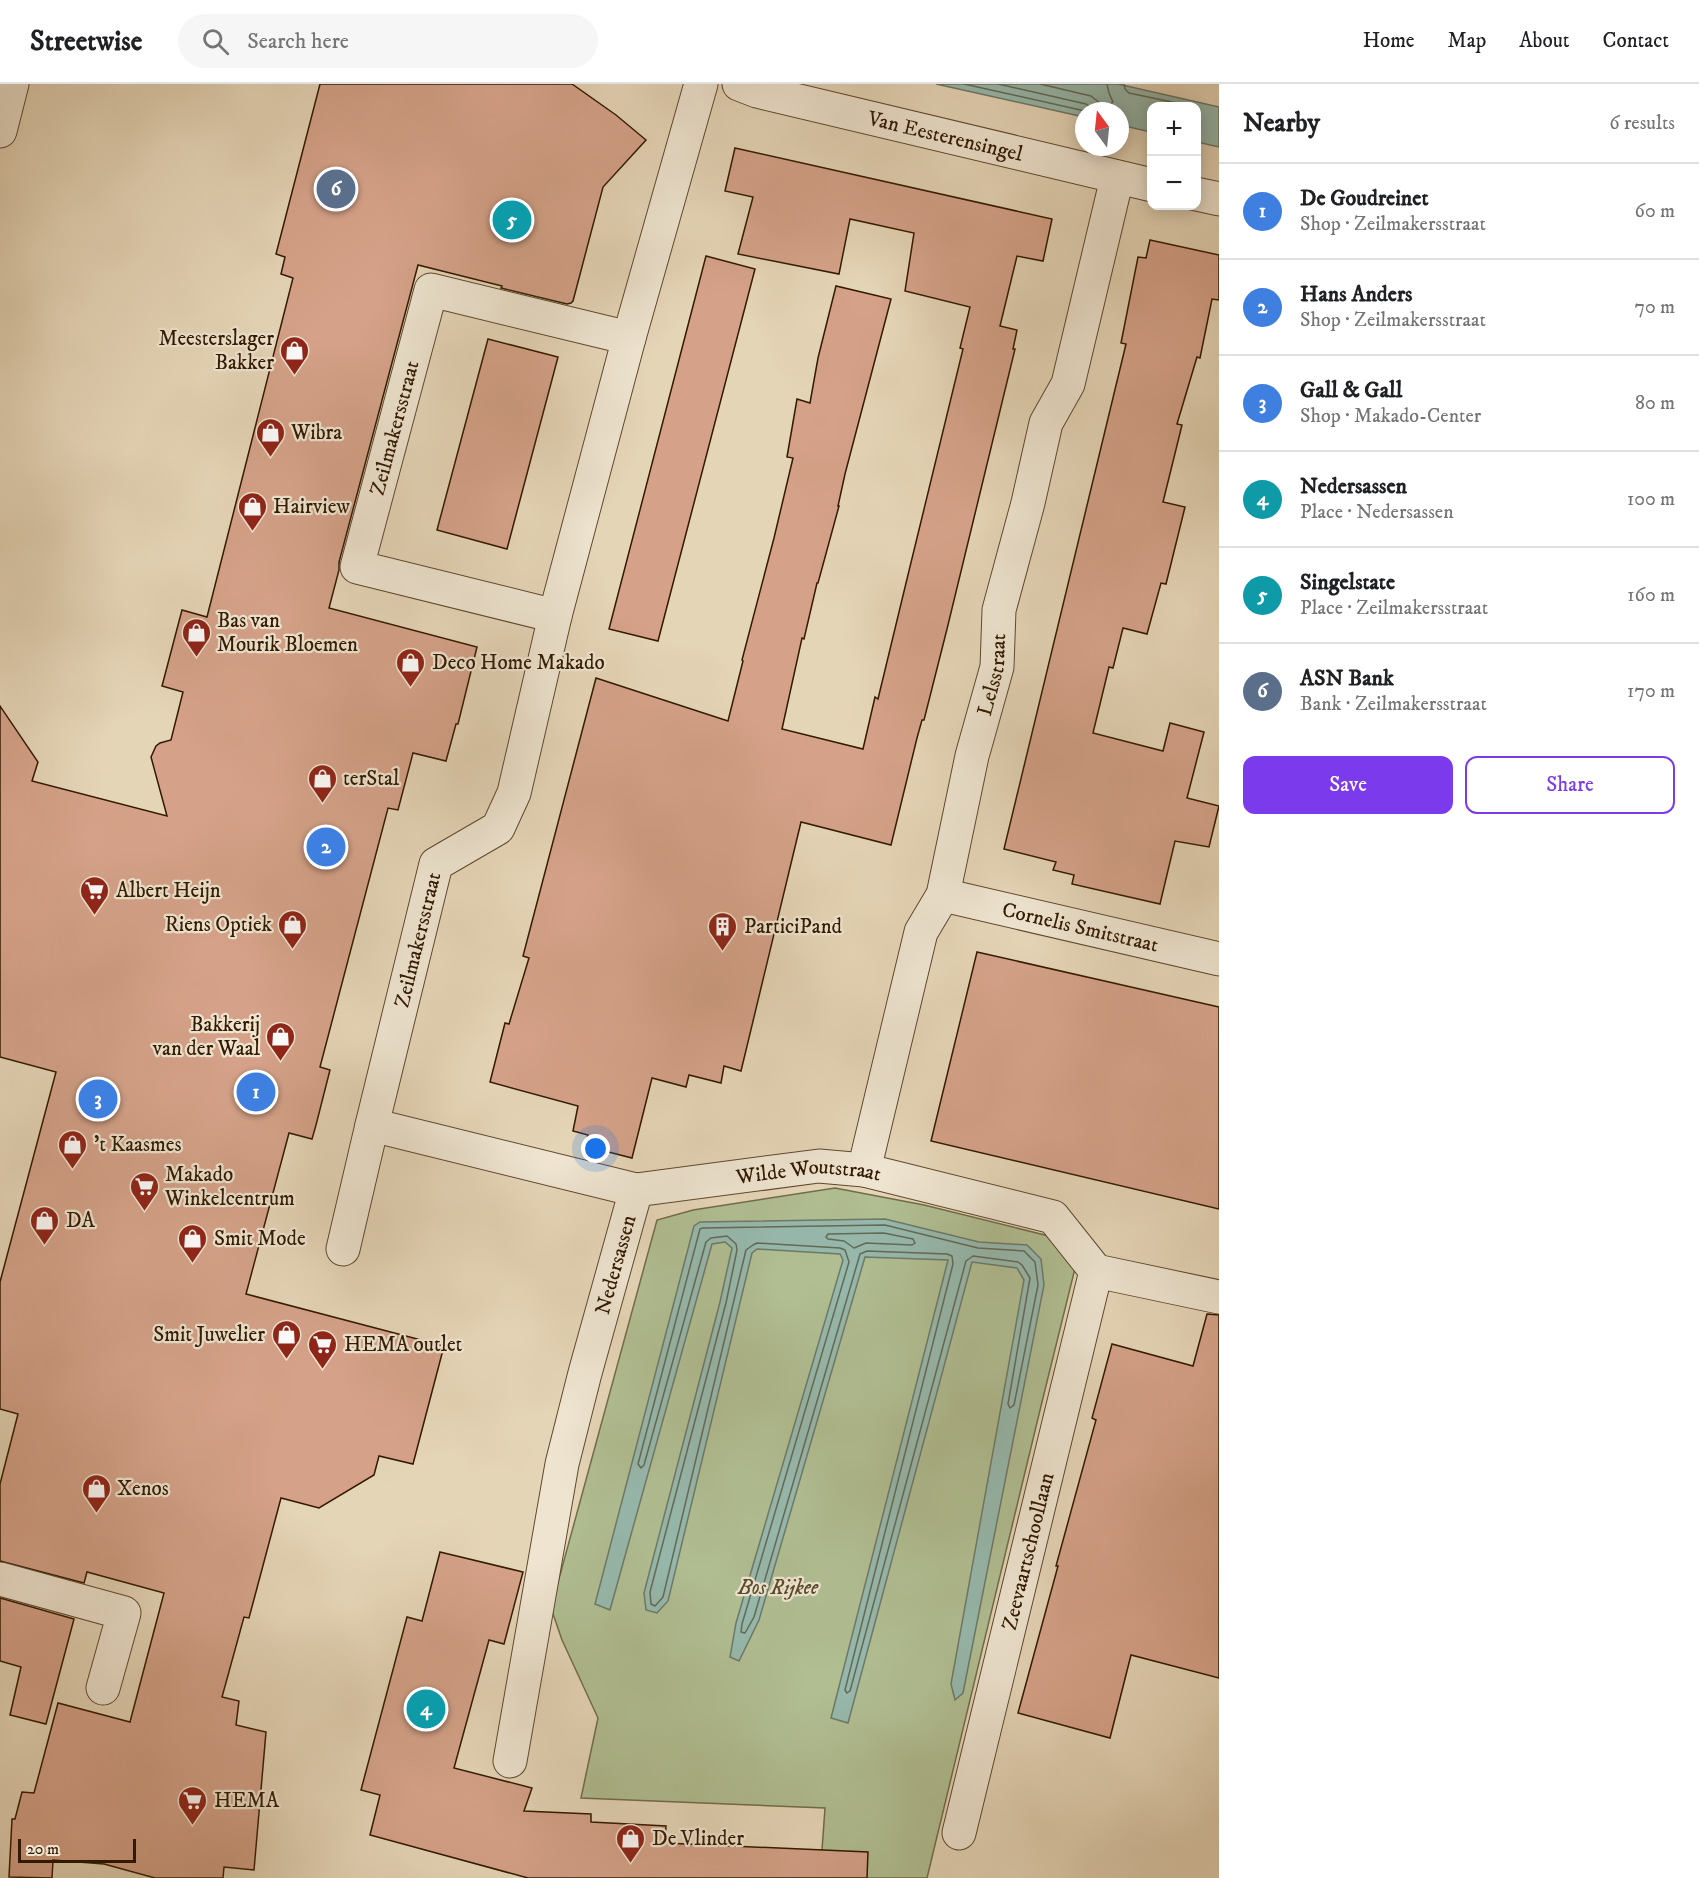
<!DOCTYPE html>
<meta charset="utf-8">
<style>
:root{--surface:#fff;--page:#f6f6f6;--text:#202124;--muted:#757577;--line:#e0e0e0;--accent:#7c3aed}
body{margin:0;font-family:"IM FELL DW Pica",serif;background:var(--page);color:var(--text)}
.controls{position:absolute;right:18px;top:18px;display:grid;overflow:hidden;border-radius:12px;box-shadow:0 3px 15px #0003}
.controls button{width:54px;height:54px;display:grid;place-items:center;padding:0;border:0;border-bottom:2px solid var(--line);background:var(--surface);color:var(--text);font:30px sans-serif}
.compass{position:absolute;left:1075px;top:18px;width:54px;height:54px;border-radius:50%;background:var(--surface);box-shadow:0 3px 15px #0003;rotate:345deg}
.scale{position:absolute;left:18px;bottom:15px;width:118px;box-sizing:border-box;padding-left:6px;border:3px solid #321900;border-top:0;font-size:16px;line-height:21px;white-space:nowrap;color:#321900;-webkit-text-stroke:4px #eee4d0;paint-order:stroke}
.you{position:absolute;left:596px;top:1065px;width:21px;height:21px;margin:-15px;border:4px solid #fff;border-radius:50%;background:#1a73e8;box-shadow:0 0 0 9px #1a73e833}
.badge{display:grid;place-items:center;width:39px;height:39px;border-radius:50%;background:var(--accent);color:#fff;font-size:20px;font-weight:700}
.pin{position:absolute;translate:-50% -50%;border:3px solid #fff;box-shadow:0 2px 6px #0006}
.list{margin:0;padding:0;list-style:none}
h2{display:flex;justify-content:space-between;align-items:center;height:78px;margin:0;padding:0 24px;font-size:26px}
h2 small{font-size:20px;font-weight:400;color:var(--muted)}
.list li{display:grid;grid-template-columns:39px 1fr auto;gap:18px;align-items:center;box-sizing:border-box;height:96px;padding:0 24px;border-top:2px solid var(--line)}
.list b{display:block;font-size:22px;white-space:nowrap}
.list p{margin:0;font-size:20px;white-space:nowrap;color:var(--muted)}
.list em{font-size:20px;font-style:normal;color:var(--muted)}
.actions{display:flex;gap:12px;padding:18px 24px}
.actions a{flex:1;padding:14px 0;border:2px solid var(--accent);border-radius:12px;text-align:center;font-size:21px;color:var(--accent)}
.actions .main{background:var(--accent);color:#fff}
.icon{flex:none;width:33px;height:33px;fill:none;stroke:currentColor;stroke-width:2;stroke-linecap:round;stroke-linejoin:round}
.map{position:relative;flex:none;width:1219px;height:1794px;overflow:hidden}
header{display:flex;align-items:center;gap:36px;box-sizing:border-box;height:84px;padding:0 30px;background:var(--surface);border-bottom:2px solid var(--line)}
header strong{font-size:28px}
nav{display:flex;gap:33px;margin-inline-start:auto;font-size:21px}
.search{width:420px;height:54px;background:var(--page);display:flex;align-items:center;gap:15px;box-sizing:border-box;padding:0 21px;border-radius:33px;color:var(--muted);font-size:22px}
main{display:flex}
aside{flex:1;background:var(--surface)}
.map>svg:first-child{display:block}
.green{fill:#b0be92;stroke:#716c49;stroke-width:1.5}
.water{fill:#96b9ad;stroke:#6e7968;stroke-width:1.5}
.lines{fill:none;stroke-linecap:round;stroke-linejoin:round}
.shore{stroke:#646956;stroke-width:1.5}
.building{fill:#d5a289;stroke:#321900;stroke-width:1.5}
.minor-casing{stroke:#5f482e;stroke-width:35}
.tertiary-casing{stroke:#5f482e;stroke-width:35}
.minor{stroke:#eee4d0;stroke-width:33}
.tertiary{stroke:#eee4d0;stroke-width:33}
.labels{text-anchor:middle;stroke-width:4.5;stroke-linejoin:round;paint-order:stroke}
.street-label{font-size:21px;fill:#321900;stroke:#eee4d0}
.poi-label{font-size:21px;fill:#321900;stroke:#eee4d0;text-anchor:start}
.park-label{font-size:21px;font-style:italic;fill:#584b2c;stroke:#eee4d0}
</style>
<header>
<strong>Streetwise</strong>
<div class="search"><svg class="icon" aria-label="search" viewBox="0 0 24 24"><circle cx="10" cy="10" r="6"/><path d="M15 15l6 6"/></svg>Search here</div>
<nav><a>Home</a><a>Map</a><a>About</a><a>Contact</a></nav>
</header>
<main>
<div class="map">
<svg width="1219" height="1794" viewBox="0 0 1219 1794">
<rect width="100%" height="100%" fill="#e5d5b7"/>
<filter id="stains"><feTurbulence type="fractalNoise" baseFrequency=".00333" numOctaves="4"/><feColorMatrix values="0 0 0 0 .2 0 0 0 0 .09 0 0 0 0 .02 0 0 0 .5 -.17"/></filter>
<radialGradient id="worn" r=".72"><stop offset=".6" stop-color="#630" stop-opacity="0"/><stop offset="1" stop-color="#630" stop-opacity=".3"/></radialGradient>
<!-- green -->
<polygon class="green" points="835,1104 924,1121 1081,1160 1041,1322 927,1794 820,1794 825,1724 581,1714 598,1634 562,1556 551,1524 657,1136 693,1126"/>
<!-- water -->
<g class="water">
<polygon points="936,0 1118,0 1219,23 1219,63 1197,58 1196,22 1152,22 1151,48 1120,41 1120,27 1084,27 1084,33"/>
<polygon points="885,1135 979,1158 1027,1161 1041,1175 1044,1201 963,1609 955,1616 951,1600 1024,1196 1017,1184 972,1178 848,1639 831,1634 948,1176 865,1173 759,1536 739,1577 730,1573 736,1539 843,1176 840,1170 757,1165 752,1169 668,1517 657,1529 646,1526 644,1509 720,1218 732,1164 725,1158 712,1160 610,1526 595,1520 694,1142 700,1138"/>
</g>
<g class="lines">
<!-- shore -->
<g class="shore">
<polyline points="964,0 1085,27"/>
<polyline points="998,0 1086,20 1096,27"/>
<polyline points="1040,0 1091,12 1106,24 1113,18 1109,9 1107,0"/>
<polyline points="1124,0 1125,5 1129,9 1191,22"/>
<polygon points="885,1141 978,1164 1024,1167 1035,1178 1038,1201 1014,1321 1010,1324 1008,1320 1030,1194 1022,1181 1018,1178 973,1172 966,1177 850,1607 847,1609 845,1606 953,1180 952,1172 947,1170 867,1167 860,1170 754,1533 745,1549 741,1548 742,1540 849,1178 845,1166 840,1164 757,1159 753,1161 746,1166 663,1513 655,1522 651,1520 650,1508 726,1219 737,1166 736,1160 727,1152 711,1154 706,1158 644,1381 641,1384 638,1380 700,1145 703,1144"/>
<polygon points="884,1149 913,1155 915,1159 912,1161 866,1159 854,1164 844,1157 828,1155 826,1153 828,1150"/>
</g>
</g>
<!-- building -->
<g class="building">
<polygon points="320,0 572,0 616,31 646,56 603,103 573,217 571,219 567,220 501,204 502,202 418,181 339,478 339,486 329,524 477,563 458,640 456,640 446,677 413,669 398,726 388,724 320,983 330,986 316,1041 312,1055 289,1049 246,1210 444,1262 413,1380 379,1372 374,1391 319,1424 281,1414 249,1534 244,1533 222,1613 239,1617 236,1641 266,1648 254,1786 224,1783 223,1794 155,1794 104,1780 53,1776 52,1794 9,1793 12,1735 15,1735 22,1708 34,1709 58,1619 130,1638 164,1509 87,1488 84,1499 0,1477 0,1400 18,1330 0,1325 0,1198 56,988 0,973 0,622 38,678 32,697 167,732 151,673 156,662 160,659 171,656 183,608 162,602 182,526 207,533 293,194 281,190 285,173 276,170"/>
<polygon points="735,64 1052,135 1043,177 1017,172 1000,242 1017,246 1013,265 1015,265 947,545 924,636 922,636 917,654 891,761 801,738 741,987 724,982 721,999 689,991 686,1003 652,994 632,1074 585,1062 588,1051 573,1047 578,1022 490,998 505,939 509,940 529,874 523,872 596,594 728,637 743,577 742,576 774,454 793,374 787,373 797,315 810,319 818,274 836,202 891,215 845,390 838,422 839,422 818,499 817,499 804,555 802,554 782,645 863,665 875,613 878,615 907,495 963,265 960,264 970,223 905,207 914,149 850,135 839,190 738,170 753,113 725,107"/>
<polygon points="1150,156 1219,171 1219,216 1212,215 1200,274 1197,273 1177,340 1182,341 1163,418 1185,423 1166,500 1161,499 1147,550 1123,544 1113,584 1109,583 1093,649 1163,667 1170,639 1204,648 1187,714 1219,722 1209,763 1175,757 1160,820 1072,800 1074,791 1053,786 1056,778 1004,765 1126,260 1121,259 1138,173 1146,174"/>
<polygon points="706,172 755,185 658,557 609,545"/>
<polygon points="488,255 558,273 507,465 437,446"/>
<polygon points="977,868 1219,923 1219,1125 931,1057"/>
<polygon points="1207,1230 1219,1231 1219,1594 1131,1571 1110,1654 1018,1629 1058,1482 1056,1482 1096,1336 1092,1334 1112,1260 1193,1282"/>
<polygon points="440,1468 523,1488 504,1560 489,1556 454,1684 532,1704 524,1727 591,1730 591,1738 666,1742 665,1759 868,1768 867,1794 528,1794 370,1751 380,1711 361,1706 407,1533 422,1537"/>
<polygon points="0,1514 74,1535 46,1640 10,1631 21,1583 0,1577"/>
</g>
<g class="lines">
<defs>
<g id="minor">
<polyline points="0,47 12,0"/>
<path id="s1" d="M 555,532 L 357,483 L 431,206 L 629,254"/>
<path id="s2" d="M 943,811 L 1219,875"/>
<path id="s3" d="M 372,1041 L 636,1106 L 819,1082 L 864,1086 L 1053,1133 L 1096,1187 L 1219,1213"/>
<path id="s4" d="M 864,1086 L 921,848 L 943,811 L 972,672 L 997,583 L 999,526 L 1028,419 L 1046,339 L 1068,300 L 1117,94"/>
<path id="s5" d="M 343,1165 L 372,1041 L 436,780 L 498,744 L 514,709 L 555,532 L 629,254 L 701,0"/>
<polyline points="0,1495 124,1529 103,1604"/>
<path id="s6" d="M 510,1677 L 562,1380 L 585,1289 L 636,1106"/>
<path id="s7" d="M 959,1749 L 1096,1187"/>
</g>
<g id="tertiary">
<path id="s8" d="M 739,0 L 757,7 L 1152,101"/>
<polyline points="1196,110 1219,115"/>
</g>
</defs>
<!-- minor casing -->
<use href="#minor" class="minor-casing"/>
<!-- tertiary casing -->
<use href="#tertiary" class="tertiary-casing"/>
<!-- minor -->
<use href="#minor" class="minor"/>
<!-- tertiary -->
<use href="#tertiary" class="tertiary"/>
</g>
<!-- icons -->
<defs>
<symbol id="shop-pin" viewBox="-11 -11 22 30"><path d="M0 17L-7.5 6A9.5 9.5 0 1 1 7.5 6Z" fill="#8f2418" stroke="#eee4d0"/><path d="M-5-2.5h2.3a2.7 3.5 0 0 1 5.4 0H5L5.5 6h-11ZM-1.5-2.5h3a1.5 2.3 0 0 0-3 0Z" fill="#fff"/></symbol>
<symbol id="supermarket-pin" viewBox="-11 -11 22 30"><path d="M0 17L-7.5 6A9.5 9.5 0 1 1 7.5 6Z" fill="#8f2418" stroke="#eee4d0"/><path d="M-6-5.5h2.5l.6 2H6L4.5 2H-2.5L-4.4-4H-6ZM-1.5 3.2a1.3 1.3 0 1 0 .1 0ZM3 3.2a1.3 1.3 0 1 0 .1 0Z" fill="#fff"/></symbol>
<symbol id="building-pin" viewBox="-11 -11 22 30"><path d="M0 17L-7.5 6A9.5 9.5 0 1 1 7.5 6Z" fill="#8f2418" stroke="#eee4d0"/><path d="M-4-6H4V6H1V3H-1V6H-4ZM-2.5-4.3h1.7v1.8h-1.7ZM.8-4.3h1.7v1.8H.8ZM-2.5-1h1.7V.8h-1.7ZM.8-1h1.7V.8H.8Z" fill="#fff"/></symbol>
</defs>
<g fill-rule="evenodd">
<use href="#shop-pin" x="278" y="250" width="33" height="45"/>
<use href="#shop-pin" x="254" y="332" width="33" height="45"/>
<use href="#shop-pin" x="236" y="406" width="33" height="45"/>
<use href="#shop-pin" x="180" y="532" width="33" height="45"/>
<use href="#shop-pin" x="394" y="562" width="33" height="45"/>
<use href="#shop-pin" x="306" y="678" width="33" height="45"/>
<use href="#supermarket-pin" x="78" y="790" width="33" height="45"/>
<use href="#shop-pin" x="276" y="824" width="33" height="45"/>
<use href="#building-pin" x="706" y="826" width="33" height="45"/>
<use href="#shop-pin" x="264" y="936" width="33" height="45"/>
<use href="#shop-pin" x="56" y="1044" width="33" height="45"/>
<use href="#supermarket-pin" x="128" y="1086" width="33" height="45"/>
<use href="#shop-pin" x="28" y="1120" width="33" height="45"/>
<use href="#shop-pin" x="176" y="1138" width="33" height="45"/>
<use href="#shop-pin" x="270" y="1234" width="33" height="45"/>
<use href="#supermarket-pin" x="306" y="1244" width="33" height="45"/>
<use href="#shop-pin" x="80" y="1388" width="33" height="45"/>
<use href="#supermarket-pin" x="176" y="1700" width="33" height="45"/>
<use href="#shop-pin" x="614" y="1738" width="33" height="45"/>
</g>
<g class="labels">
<!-- street labels -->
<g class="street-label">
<text dy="7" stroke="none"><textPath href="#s8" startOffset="213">Van Eesterensingel</textPath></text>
<text dy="7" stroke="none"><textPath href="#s1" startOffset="348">Zeilmakersstraat</textPath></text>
<text dy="7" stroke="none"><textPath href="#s4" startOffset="514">Lelsstraat</textPath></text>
<text dy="7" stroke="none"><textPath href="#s2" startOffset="141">Cornelis Smitstraat</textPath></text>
<text dy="7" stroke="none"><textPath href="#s5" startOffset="318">Zeilmakersstraat</textPath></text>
<text dy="7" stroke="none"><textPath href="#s3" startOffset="446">Wilde Woutstraat</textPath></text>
<text dy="7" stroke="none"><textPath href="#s6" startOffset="508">Nedersassen</textPath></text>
<text dy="7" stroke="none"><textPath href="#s7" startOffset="290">Zeevaartschoollaan</textPath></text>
</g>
<!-- poi labels -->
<g class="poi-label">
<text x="274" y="261" text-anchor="end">Meesterslager<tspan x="274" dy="24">Bakker</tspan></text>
<text x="291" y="355">Wibra</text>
<text x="273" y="429">Hairview</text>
<text x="217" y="543">Bas van<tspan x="217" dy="24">Mourik Bloemen</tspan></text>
<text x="432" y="585">Deco Home Makado</text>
<text x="343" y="701">terStal</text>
<text x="116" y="813">Albert Heijn</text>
<text x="272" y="847" text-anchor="end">Riens Optiek</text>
<text x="744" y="849">ParticiPand</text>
<text x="260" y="947" text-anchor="end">Bakkerij<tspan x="260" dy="24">van der Waal</tspan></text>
<text x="94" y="1067">'t Kaasmes</text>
<text x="165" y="1097">Makado<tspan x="165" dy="24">Winkelcentrum</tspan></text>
<text x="66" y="1143">DA</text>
<text x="214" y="1161">Smit Mode</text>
<text x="265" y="1257" text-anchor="end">Smit Juwelier</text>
<text x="344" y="1267">HEMA outlet</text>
<text x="117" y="1411">Xenos</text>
<text x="214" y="1723">HEMA</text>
<text x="652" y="1761">De Vlinder</text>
</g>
<!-- park labels -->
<g class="park-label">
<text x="778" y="1510">Bos Rijkee</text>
</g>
</g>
<rect width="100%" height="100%" filter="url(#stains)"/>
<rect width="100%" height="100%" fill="url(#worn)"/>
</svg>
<div class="controls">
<button>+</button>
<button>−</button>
</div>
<svg class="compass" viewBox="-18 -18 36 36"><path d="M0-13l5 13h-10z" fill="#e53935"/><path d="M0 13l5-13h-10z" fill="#757577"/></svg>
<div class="scale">20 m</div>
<div class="you"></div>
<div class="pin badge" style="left:256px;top:1008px;background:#3f7fe0">1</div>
<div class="pin badge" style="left:326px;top:763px;background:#3f7fe0">2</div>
<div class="pin badge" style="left:98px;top:1015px;background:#3f7fe0">3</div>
<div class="pin badge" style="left:426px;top:1625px;background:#0f9aa8">4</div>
<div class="pin badge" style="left:512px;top:136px;background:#0f9aa8">5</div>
<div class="pin badge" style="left:336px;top:105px;background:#5c6f8a">6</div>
</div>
<aside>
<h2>Nearby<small>6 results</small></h2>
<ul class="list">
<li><span class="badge" style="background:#3f7fe0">1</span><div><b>De Goudreinet</b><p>Shop · Zeilmakersstraat</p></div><em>60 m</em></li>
<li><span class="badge" style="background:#3f7fe0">2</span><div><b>Hans Anders</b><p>Shop · Zeilmakersstraat</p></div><em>70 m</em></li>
<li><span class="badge" style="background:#3f7fe0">3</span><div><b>Gall &amp; Gall</b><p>Shop · Makado-Center</p></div><em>80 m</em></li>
<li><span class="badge" style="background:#0f9aa8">4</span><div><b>Nedersassen</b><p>Place · Nedersassen</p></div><em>100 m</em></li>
<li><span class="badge" style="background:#0f9aa8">5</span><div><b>Singelstate</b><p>Place · Zeilmakersstraat</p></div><em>160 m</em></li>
<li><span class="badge" style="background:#5c6f8a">6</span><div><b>ASN Bank</b><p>Bank · Zeilmakersstraat</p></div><em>170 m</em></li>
</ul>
<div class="actions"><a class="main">Save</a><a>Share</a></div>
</aside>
</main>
